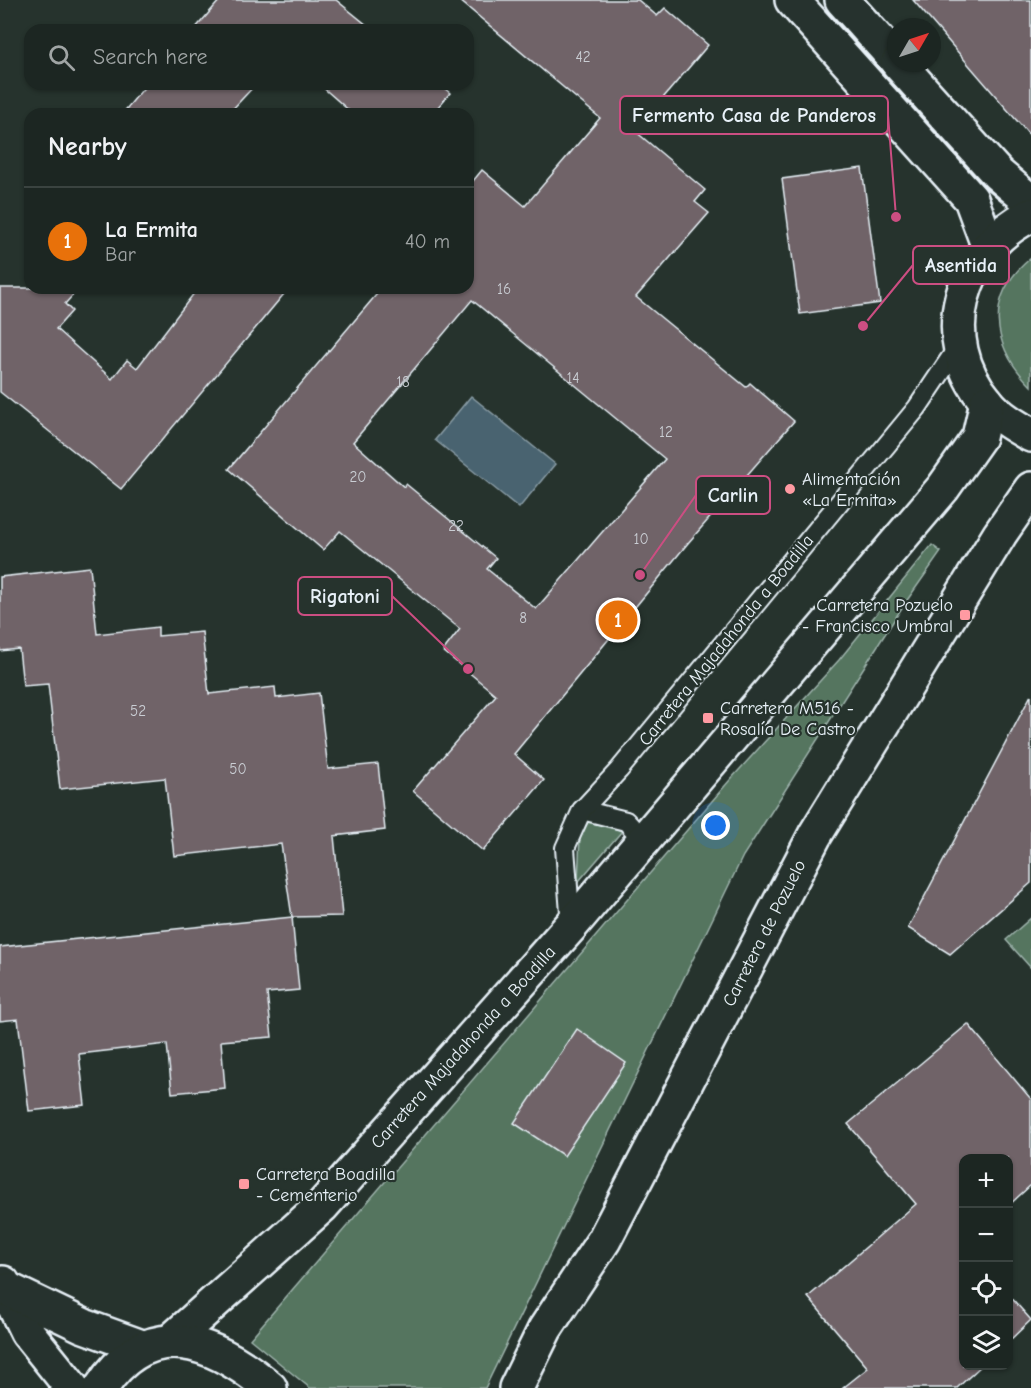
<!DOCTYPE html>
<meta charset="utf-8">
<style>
:root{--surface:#1c2622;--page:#252e2a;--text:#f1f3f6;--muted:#a0a5a5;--line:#3a4340;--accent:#b45309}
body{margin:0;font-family:"Comic Neue",sans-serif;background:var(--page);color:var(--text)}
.controls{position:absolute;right:18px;bottom:18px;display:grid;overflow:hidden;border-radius:12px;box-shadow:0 2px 4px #0004}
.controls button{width:54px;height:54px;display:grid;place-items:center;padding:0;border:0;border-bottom:2px solid var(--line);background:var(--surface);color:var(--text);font:30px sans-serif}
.compass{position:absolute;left:887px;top:18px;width:54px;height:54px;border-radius:50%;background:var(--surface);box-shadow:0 2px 4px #0004;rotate:51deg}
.you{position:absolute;left:716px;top:826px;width:21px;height:21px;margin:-15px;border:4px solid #fff;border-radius:50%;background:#1a73e8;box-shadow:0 0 0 9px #1a73e833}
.badge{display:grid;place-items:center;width:39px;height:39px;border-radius:50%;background:var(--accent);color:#fff;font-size:20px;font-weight:700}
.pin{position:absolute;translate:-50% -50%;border:3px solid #fff;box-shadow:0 2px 6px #0006}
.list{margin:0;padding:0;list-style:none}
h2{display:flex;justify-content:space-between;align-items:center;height:78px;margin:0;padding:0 24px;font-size:26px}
h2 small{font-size:20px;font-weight:400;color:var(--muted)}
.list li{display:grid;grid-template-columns:39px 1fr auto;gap:18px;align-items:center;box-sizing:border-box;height:108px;padding:0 24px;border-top:2px solid var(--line)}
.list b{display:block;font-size:22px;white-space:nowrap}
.list p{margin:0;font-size:20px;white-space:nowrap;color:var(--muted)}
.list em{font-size:20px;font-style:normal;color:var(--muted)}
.icon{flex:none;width:33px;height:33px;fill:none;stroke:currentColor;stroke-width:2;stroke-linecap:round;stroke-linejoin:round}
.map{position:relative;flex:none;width:1031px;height:1388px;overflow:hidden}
.search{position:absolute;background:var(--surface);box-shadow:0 2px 4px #0004;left:24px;top:24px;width:450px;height:66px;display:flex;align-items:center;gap:15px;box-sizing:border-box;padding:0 21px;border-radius:18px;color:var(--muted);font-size:22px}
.panel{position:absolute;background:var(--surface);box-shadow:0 2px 4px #0004;left:24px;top:108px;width:450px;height:186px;border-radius:18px}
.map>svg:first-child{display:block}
.green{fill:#54755f;stroke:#9eb3ac;stroke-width:1.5}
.water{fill:#4a646f;stroke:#899ca6;stroke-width:1.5}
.building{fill:#6f6467;stroke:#e8f1f8;stroke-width:1.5;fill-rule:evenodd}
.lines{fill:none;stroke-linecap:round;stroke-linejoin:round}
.lane-casing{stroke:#e8f1f8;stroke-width:22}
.street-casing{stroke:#e8f1f8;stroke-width:38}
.lane{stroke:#26332d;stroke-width:18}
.street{stroke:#26332d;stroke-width:33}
.poi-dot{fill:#ff9aa2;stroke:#26332d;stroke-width:2}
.labels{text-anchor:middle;stroke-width:4.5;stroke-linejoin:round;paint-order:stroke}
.number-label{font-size:15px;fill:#caced4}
.poi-label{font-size:18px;fill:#e8f1f8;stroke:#26332d;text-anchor:start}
.street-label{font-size:18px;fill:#e8f1f8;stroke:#26332d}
.leader{fill:none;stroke:#cc4e82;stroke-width:2}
.callout-dot{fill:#cc4e82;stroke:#26332d;stroke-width:2}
.callout{fill:#26332d;stroke:#cc4e82;stroke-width:2}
.callout-label{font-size:20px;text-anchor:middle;font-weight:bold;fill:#e8f1f8}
</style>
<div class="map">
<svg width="1031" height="1388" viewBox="0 0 1031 1388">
<rect width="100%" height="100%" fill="#26332d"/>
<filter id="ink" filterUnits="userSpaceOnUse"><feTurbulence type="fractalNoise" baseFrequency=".0167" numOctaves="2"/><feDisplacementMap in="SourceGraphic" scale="12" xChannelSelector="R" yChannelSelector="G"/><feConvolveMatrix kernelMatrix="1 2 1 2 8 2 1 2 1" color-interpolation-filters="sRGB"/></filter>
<g filter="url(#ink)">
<!-- green -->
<g class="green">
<path d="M 1031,258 L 1031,386 C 991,346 984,296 1031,258 Z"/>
<polygon points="932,545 941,552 903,606 743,856 485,1388 310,1388 250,1339 730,780 839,660"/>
<polygon points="590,819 622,831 578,882 580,836"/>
<polygon points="1031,918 1031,968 1006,940"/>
</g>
<!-- water -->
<polygon class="water" points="471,396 555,464 519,508 435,440"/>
<!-- building -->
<g class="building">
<polygon points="220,0 336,0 373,30 194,30"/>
<path d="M 459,0 L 638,0 L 657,16 L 665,8 L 708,45 L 635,131 L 705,190 L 695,202 L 709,213 L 636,297 L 746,387 L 750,383 L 794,421 L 688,543 L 514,754 L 544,780 L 483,851 L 413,791 L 496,695 L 443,651 L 460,629 L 340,531 L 323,550 L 229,469 L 382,288 L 468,288 L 468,187 L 482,170 L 525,206 L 600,118 ZM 472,300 L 665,459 L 536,609 L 487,569 L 496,558 L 406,484 L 404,487 L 353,442 Z"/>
<polygon points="913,0 1031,0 1031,137"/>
<polygon points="147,84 256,84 228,114 122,114"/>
<polygon points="319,84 439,84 450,93 432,114 353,114"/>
<polygon points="862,168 880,303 800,314 782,179"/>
<polygon points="0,288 79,288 65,304 72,311 56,329 112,379 127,360 137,368 198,288 289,288 121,489 0,392"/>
<polygon points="90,567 97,634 158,627 158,636 202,632 209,694 275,687 276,698 319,693 328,769 378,764 385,830 334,836 342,916 292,917 281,844 174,856 165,778 60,789 48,684 23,686 19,649 0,651 0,577"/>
<polygon points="1031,695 1031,883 950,954 908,928"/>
<polygon points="292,917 299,990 267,993 272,1037 221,1041 225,1088 172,1093 167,1044 79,1054 85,1105 29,1111 18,1019 0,1021 0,947"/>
<polygon points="968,1024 1031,1099 1031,1185 1008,1206 1008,1158 963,1158 963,1365 982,1365 957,1388 843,1388 868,1368 808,1297 916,1204 848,1124"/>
<polygon points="577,1029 626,1063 564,1156 514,1123"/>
<polygon points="1008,1294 1031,1320 1008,1342"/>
</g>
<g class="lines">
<defs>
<g id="lane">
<polyline points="582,810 626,821 644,841"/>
<polyline points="571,926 565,848 582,810 619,770 917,408 960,344"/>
</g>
<g id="street">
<polyline points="792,0 971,199 988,245"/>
<polyline points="842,0 896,60"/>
<polyline points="898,63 998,174 1031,202"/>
<path d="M 1031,215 C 960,249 933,339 987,402 C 999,417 1015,426 1031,435"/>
<polyline points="3,1283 27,1332 72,1388"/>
<polyline points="9,1290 84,1326 142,1347"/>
<polyline points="172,1340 322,1206 571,926 943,488 979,437 987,402"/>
<path d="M 101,1388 C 149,1314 214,1341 270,1388"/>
<polyline points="516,1388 545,1329 604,1240 815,835 1000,534 1031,489"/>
</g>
</defs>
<!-- lane casing -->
<use href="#lane" class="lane-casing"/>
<!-- street casing -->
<use href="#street" class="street-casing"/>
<!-- lane -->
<use href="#lane" class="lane"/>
<!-- street -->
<use href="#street" class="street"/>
</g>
</g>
<!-- markers -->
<g class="poi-dot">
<circle cx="790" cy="489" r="6"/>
<rect x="959" y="609" width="12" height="12" rx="3"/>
<rect x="702" y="712" width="12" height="12" rx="3"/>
<rect x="238" y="1178" width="12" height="12" rx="3"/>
</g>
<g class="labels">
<!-- number labels -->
<g class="number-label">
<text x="583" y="62">42</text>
<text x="504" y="294">16</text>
<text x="573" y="383">14</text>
<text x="403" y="387">18</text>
<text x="666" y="437">12</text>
<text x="358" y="482">20</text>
<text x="456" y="531">22</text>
<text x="641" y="544">10</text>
<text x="523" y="623">8</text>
<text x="138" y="716">52</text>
<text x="238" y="774">50</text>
</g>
<!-- poi labels -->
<g class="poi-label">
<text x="802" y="485">Alimentación<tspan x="802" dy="21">«La Ermita»</tspan></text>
<text x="953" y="611" text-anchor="end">Carretera Pozuelo<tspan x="953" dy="21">- Francisco Umbral</tspan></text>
<text x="720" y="714">Carretera M516 -<tspan x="720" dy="21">Rosalía De Castro</tspan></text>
<text x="256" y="1180">Carretera Boadilla<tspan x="256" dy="21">- Cementerio</tspan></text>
</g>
<!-- street labels -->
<g class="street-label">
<text transform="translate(726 640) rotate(-51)" y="6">Carretera Majadahonda a Boadilla</text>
<text transform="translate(764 933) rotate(-63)" y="6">Carretera de Pozuelo</text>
<text transform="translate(463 1047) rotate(-48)" y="6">Carretera Majadahonda a Boadilla</text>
</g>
</g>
<!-- callouts -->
<path class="leader" d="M896 217L888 115M863 326L913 265M640 575L696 495M468 669L392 596"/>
<g class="callout-dot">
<circle cx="896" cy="217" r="6"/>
<circle cx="863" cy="326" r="6"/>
<circle cx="640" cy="575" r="6"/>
<circle cx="468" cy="669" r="6"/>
</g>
<g class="callout">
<rect x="620" y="96" width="268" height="38" rx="6"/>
<rect x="913" y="246" width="96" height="38" rx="6"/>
<rect x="696" y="476" width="74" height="38" rx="6"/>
<rect x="298" y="577" width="94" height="38" rx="6"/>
</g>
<g class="callout-label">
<text x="754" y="122">Fermento Casa de Panderos</text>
<text x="961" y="272">Asentida</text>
<text x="733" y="502">Carlin</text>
<text x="345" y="603">Rigatoni</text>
</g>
</svg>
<div class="controls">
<button>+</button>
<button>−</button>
<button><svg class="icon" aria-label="locate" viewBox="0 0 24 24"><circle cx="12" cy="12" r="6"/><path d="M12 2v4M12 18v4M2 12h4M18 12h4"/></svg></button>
<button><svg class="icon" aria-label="layers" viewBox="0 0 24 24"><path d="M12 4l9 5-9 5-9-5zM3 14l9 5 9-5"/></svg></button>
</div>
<svg class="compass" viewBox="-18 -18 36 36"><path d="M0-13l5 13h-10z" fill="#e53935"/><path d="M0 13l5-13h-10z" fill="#a0a5a5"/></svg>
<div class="you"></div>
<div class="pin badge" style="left:618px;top:620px;background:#e8710a">1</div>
<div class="search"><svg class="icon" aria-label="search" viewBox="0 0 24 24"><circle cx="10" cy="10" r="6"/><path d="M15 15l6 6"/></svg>Search here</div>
<section class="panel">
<h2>Nearby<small></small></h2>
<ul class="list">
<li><span class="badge" style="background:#e8710a">1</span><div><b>La Ermita</b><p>Bar</p></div><em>40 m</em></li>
</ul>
</section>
</div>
